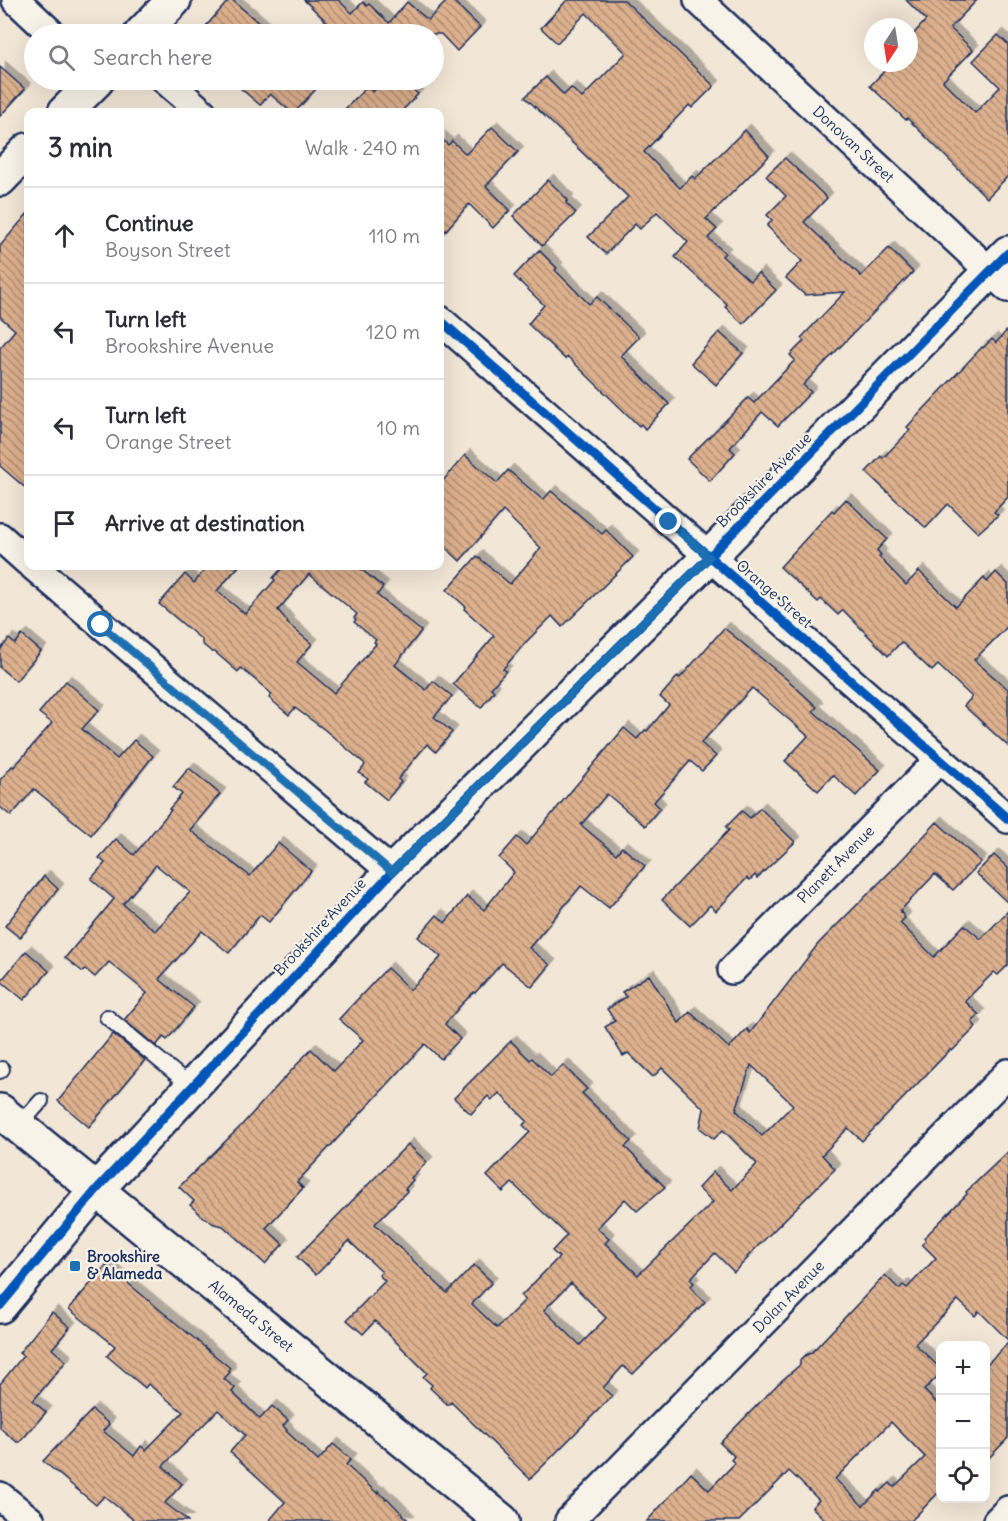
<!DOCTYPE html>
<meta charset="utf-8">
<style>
:root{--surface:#fff;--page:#f7f7f7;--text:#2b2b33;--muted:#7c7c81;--line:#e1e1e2}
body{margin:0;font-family:Delius,sans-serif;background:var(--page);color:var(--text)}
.controls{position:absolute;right:18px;bottom:18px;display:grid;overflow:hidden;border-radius:12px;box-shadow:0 6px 24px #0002}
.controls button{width:54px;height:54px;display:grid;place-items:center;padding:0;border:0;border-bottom:2px solid var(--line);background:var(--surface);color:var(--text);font:30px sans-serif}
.compass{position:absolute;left:864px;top:18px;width:54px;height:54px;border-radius:50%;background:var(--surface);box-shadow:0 6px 24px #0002;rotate:192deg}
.stop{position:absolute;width:18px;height:18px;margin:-14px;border:4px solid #1f6fb2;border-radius:50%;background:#fff}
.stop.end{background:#1f6fb2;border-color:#fff;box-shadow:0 2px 6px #0008}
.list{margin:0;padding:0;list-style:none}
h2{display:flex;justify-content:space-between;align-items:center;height:78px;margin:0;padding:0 24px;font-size:26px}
h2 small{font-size:20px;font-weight:400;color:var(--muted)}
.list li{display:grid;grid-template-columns:39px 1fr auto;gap:18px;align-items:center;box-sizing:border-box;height:96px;padding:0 24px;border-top:2px solid var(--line)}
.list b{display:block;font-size:22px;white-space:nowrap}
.list p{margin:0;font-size:20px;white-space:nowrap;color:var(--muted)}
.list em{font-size:20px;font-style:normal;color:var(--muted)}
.icon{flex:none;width:33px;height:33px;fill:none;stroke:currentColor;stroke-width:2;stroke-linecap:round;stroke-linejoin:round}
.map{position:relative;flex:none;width:1008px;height:1521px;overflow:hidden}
.search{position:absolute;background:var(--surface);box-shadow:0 6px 24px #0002;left:24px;top:24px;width:420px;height:66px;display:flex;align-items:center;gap:15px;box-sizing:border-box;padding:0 21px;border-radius:33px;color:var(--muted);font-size:22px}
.panel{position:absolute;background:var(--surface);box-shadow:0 6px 24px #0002;left:24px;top:108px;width:420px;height:462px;border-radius:12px}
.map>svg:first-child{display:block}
.building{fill:url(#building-back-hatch);stroke:#1b2f5e;stroke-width:1.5;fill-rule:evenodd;filter:url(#shadow)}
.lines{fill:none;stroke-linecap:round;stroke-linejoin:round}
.lane-casing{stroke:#1b2f5e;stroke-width:18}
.street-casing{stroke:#1b2f5e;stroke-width:32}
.secondary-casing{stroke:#1b2f5e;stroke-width:38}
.lane{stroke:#f7f3e8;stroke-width:14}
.street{stroke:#f7f3e8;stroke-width:27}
.secondary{stroke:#f7f3e8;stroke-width:33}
.cycleway-casing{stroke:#f7f3e8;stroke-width:13}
.cycleway{stroke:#0057b8;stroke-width:9}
.route{stroke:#1f6fb2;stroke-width:8}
.poi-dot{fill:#1f6fb2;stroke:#f7f3e8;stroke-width:2}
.labels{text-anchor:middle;stroke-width:4.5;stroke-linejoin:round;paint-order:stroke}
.street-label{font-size:15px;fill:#1b2f5e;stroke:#f7f3e8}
.poi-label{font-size:15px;font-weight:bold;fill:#1b2f5e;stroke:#f7f3e8;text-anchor:start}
</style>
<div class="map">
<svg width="1008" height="1521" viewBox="0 0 1008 1521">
<defs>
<pattern id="building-back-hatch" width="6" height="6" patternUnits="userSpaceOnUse" patternTransform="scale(1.5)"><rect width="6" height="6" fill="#ddb08e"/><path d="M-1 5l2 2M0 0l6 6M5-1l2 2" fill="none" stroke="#b29077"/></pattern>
<filter id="shadow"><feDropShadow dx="5.5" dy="-5.5" stdDeviation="0" flood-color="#0004"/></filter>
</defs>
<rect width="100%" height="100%" fill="#f2e6d6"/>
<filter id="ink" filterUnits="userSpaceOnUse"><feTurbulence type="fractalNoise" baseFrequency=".0167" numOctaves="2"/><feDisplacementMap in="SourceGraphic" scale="12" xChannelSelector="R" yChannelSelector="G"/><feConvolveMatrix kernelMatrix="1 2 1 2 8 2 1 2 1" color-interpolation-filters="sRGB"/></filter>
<g filter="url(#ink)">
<!-- building -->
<g class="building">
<polygon points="229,0 232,0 272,34 199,34"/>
<polygon points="304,0 338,0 352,13 363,2 367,6 369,4 389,23 407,2 428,20 448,0 452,0 480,27 457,51 441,34 332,34 336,31"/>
<polygon points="567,0 624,0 714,86 692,108 689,105 644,152 680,188 692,176 695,179 745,130 769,156 706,219 717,229 708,238 725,253 722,256 750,281 758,273 776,290 743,324 725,307 727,304 675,257 688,242 657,212 640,229 635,224 606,254 588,237 628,197 525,97 546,77 564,95 571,88 582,98 626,53 586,13 557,43 541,28"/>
<polygon points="906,0 977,0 950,28 973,50 943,81 975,113 1000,87 973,61 998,35 1008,44 1008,176 987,198 907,118 906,120 870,86 892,63 909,63 909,39 926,20"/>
<polygon points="0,67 25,89 0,116"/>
<polygon points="231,80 324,80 295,112 291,112 270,94 260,105"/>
<polygon points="384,80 402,80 418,94 401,112 342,112 367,87 373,92"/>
<polygon points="492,127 518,152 486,186 510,210 493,228 469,204 440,237 440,137 448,145 452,141 466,154"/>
<polygon points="785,158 827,198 804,222 861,276 889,248 913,272 803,385 811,392 778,426 762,412 730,448 735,453 710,481 687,459 748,398 754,403 795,360 790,355 804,341 801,338 845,292 805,295 786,278 802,261 767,226 772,220 767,215 786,196 766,176"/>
<polygon points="548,180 568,200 566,203 576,213 542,246 513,216"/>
<polygon points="28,213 28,490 0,466 0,348 15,330 0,317 0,246"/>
<polygon points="539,250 557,268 555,270 589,304 597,297 639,337 621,356 669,404 645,429 641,424 639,426 568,357 565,359 528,324 544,305 514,276"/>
<polygon points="1008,329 1008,497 994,512 998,515 978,533 948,504 926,528 866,472 881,456 883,458 910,430 907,427 982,347 983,348 992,339 996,343"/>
<polygon points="719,332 743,353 716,385 691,363"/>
<polygon points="465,455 497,483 508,470 543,500 551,491 602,534 606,530 633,557 562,627 552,616 524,644 503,669 506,671 491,688 494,691 481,708 453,684 494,636 464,609 466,607 447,590 477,556 510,584 541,548 503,511 460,561 440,542 440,484"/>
<polygon points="846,499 887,539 877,550 881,555 879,557 906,585 919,571 956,607 984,578 987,582 996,572 1008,584 1008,626 974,660 1008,689 1008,746 964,706 972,697 938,665 932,671 901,642 888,656 843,610 838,615 821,599 818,602 780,567 832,510 834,512"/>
<path d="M 208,566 L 239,566 L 217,591 L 245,614 L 275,580 L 273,578 L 284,566 L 357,566 L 383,587 L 377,595 L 421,631 L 395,665 L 426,690 L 433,681 L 452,696 L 434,717 L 452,732 L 436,752 L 427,744 L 398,779 L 401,782 L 387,800 L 365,782 L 368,779 L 359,773 L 365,765 L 364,763 L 325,730 L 295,708 L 289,715 L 269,698 L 272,694 L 241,668 L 238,672 L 215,652 L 212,652 L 202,644 L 202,640 L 159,604 L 185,574 L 194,583 ZM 309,574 L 357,614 L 354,618 L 356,620 L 354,622 L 376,640 L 374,642 L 376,644 L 334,693 L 297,662 L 312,644 L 287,623 L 288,622 L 278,610 Z"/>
<polygon points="724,628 789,681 817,707 813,711 880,770 856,796 833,775 818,791 785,761 808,736 752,688 701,743 716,756 702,771 690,761 654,802 660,808 645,826 607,794 581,825 616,854 622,847 645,866 609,908 581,886 529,948 550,965 532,987 502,963 475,993 474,992 460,1006 445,1024 460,1039 441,1059 425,1044 297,1182 303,1188 266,1228 283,1244 265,1264 223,1226 214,1224 202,1216 190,1205 194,1201 179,1187 239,1128 311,1049 334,1071 363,1040 339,1019 387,968 410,990 441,957 418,937 437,915 445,923 467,896 484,910 514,872 499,858 517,837 526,845 624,728 637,739 645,730 647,731 669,705 660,697 678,676 680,678"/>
<polygon points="22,635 41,651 16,681 0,668 0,650 9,639 15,644"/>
<polygon points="66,681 99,710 82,729 117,759 134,740 153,756 91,835 34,789 11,816 0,807 0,780 12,766 14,767 52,723 39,713"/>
<path d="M 189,768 L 220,794 L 190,830 L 250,876 L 278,843 L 311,871 L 269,922 L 260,915 L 229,953 L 202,931 L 159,979 L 194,1007 L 167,1040 L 163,1037 L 156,1046 L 124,1020 L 147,993 L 109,962 L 95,977 L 85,969 L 83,972 L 65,958 L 114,899 L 91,879 L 105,863 L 99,858 L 116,839 L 134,855 L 171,810 L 169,809 L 182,794 L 173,787 ZM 156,865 L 190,892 L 155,931 L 123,904 Z"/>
<polygon points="760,808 795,842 757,878 755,875 750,880 747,878 716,911 710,905 690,926 662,900 729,830 726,827 742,811 750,818"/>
<path d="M 937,822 L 981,862 L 953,890 L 935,874 L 900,911 L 905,918 L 900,923 L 934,957 L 964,925 L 981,939 L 1008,911 L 1008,965 L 998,975 L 994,972 L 965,1001 L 979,1015 L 972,1022 L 976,1027 L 952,1051 L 950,1050 L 862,1141 L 848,1128 L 822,1155 L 835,1169 L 747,1257 L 748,1258 L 734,1272 L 715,1253 L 690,1279 L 694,1283 L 690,1287 L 705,1302 L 633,1374 L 623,1366 L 603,1388 L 612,1396 L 530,1479 L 451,1402 L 448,1405 L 430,1388 L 432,1385 L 423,1377 L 427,1373 L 375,1321 L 363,1334 L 347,1320 L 385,1281 L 379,1275 L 382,1272 L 349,1241 L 316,1275 L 297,1257 L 408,1144 L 427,1162 L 411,1178 L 413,1180 L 405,1189 L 407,1191 L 375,1224 L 447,1293 L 474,1265 L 492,1282 L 472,1304 L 497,1328 L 525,1300 L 521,1296 L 559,1257 L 552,1251 L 567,1235 L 512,1183 L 503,1192 L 487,1176 L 530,1132 L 523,1125 L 527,1121 L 499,1093 L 492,1100 L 488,1096 L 471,1114 L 454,1098 L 511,1041 L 530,1060 L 532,1058 L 551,1077 L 563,1065 L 587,1089 L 582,1093 L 631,1141 L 625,1147 L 665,1187 L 637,1211 L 625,1199 L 597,1228 L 609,1239 L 605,1243 L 638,1275 L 713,1202 L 698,1188 L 713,1172 L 732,1190 L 757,1164 L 723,1130 L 714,1139 L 700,1128 L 704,1109 L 662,1068 L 653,1077 L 628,1053 L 623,1056 L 605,1027 L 615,1021 L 607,1009 L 626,997 L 622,992 L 649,975 L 679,1023 L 690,1012 L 729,1048 L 747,1029 L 750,1033 L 818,944 L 892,870 ZM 751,1065 L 793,1105 L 762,1136 L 736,1110 ZM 571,1283 L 606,1318 L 580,1345 L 544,1310 Z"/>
<polygon points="994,855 1008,868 1008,903 976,873"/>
<polygon points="44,876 58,889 20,938 5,926"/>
<polygon points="26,951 49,971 24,1000 1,981"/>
<polygon points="113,1034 145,1060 89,1127 58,1101"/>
<path d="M 1008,1152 L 1008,1340 L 979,1311 L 975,1316 L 958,1300 L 915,1344 L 940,1368 L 940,1374 L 924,1390 L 940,1406 L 940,1491 L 911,1521 L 826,1521 L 812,1507 L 819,1500 L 789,1471 L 739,1521 L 647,1521 L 691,1473 L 709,1490 L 735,1463 L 731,1460 L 734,1456 L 720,1443 L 778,1384 L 800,1365 L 800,1360 L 806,1355 L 811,1353 L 885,1275 L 899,1289 L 903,1285 L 907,1288 L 936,1258 L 922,1244 L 926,1241 L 924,1238 L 967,1194 L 966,1192 ZM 891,1422 L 925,1457 L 894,1487 L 890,1483 L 880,1492 L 879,1490 L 863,1506 L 835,1479 Z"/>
<polygon points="106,1265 230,1368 228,1370 230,1372 224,1379 235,1388 232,1392 260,1419 272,1406 288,1420 283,1426 287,1430 286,1431 318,1461 333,1444 351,1459 346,1465 377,1493 378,1491 386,1499 387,1498 409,1521 269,1521 285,1502 230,1452 245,1435 218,1410 163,1466 182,1484 165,1503 188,1521 135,1521 104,1496 96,1505 43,1461 92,1410 109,1424 103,1431 134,1456 141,1446 146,1450 183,1412 148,1384 145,1388 107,1356 115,1346 69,1309"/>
<polygon points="52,1312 70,1327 52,1349 66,1361 33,1401 46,1412 20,1442 17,1442 0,1428 0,1384 23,1356 19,1353"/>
<polygon points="1008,1343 1008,1438 986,1461 986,1365"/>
</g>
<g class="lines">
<defs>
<g id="lane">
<polyline points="107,1017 192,1087"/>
<polyline points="0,1071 2,1069"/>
<polyline points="19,1126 41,1101"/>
</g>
<g id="street">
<polyline points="16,0 52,34"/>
<path id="s1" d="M 698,0 L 1008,288"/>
<polyline points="165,80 202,112"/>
<polyline points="440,320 1008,819"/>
<polyline points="0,537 28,562"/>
<polyline points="33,566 392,872"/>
<path id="s2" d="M 732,970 L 940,759"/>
<polyline points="0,1496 31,1521"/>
<path id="s3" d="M 569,1521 L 1008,1073"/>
<polyline points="997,1521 1008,1510"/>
</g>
<g id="secondary">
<polyline points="141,34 174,0"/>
<polyline points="65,112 97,80"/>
<polyline points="0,179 28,150"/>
<path id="s4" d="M 0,1111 L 502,1521"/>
<polyline points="0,1306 97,1189 392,872 709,557 1008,253"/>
</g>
</defs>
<!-- lane casing -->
<use href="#lane" class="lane-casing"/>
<!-- street casing -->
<use href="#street" class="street-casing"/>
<!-- secondary casing -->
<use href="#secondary" class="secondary-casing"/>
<!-- lane -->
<use href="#lane" class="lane"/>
<!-- street -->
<use href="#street" class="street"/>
<!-- secondary -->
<use href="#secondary" class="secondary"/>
<defs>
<g id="cycleway">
<polyline points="440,320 1008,819"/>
<polyline points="0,1306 97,1189 392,872 709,557 1008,253"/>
</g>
</defs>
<!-- cycleway casing -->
<use href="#cycleway" class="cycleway-casing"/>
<!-- cycleway -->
<use href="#cycleway" class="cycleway"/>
</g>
</g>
<g class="lines" filter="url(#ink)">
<!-- route -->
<polyline class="route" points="101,625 392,872 709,557 669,522"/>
</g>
<!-- markers -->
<rect class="poi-dot" x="69" y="1260" width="12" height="12" rx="3"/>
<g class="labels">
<!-- street labels -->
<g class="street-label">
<text dy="5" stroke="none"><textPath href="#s1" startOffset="212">Donovan Street</textPath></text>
<text transform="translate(764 480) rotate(-45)" y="5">Brookshire Avenue</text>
<text transform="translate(774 594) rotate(41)" y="5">Orange Street</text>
<text dy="5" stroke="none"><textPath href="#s2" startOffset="148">Planett Avenue</textPath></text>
<text transform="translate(320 927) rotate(-47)" y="5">Brookshire Avenue</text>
<text dy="5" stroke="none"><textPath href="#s3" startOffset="314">Dolan Avenue</textPath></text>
<text dy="5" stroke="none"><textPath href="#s4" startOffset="324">Alameda Street</textPath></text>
</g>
<!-- poi labels -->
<g class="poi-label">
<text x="87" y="1262">Brookshire<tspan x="87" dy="17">&amp; Alameda</tspan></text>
</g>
</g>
</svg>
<div class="controls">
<button>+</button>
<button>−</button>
<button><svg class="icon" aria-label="locate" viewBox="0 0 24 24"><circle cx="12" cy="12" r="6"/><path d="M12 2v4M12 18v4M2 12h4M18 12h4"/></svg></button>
</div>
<svg class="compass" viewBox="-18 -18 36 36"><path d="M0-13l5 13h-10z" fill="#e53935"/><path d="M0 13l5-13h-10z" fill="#7c7c81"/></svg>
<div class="stop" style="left:101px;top:625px"></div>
<div class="stop end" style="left:669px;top:522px"></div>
<div class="search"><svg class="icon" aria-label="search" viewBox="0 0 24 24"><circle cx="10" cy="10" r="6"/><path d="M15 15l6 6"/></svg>Search here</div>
<section class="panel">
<h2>3 min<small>Walk · 240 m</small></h2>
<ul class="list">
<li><svg class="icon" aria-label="ahead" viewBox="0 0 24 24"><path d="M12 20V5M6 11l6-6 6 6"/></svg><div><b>Continue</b><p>Boyson Street</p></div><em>110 m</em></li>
<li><svg class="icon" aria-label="left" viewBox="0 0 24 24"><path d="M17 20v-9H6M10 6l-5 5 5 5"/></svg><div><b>Turn left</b><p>Brookshire Avenue</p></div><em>120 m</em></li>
<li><svg class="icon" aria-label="left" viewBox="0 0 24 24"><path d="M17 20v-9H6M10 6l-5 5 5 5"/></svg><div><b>Turn left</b><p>Orange Street</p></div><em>10 m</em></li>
<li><svg class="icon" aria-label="arrive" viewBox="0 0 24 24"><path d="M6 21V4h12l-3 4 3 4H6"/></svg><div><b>Arrive at destination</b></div></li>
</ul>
</section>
</div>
